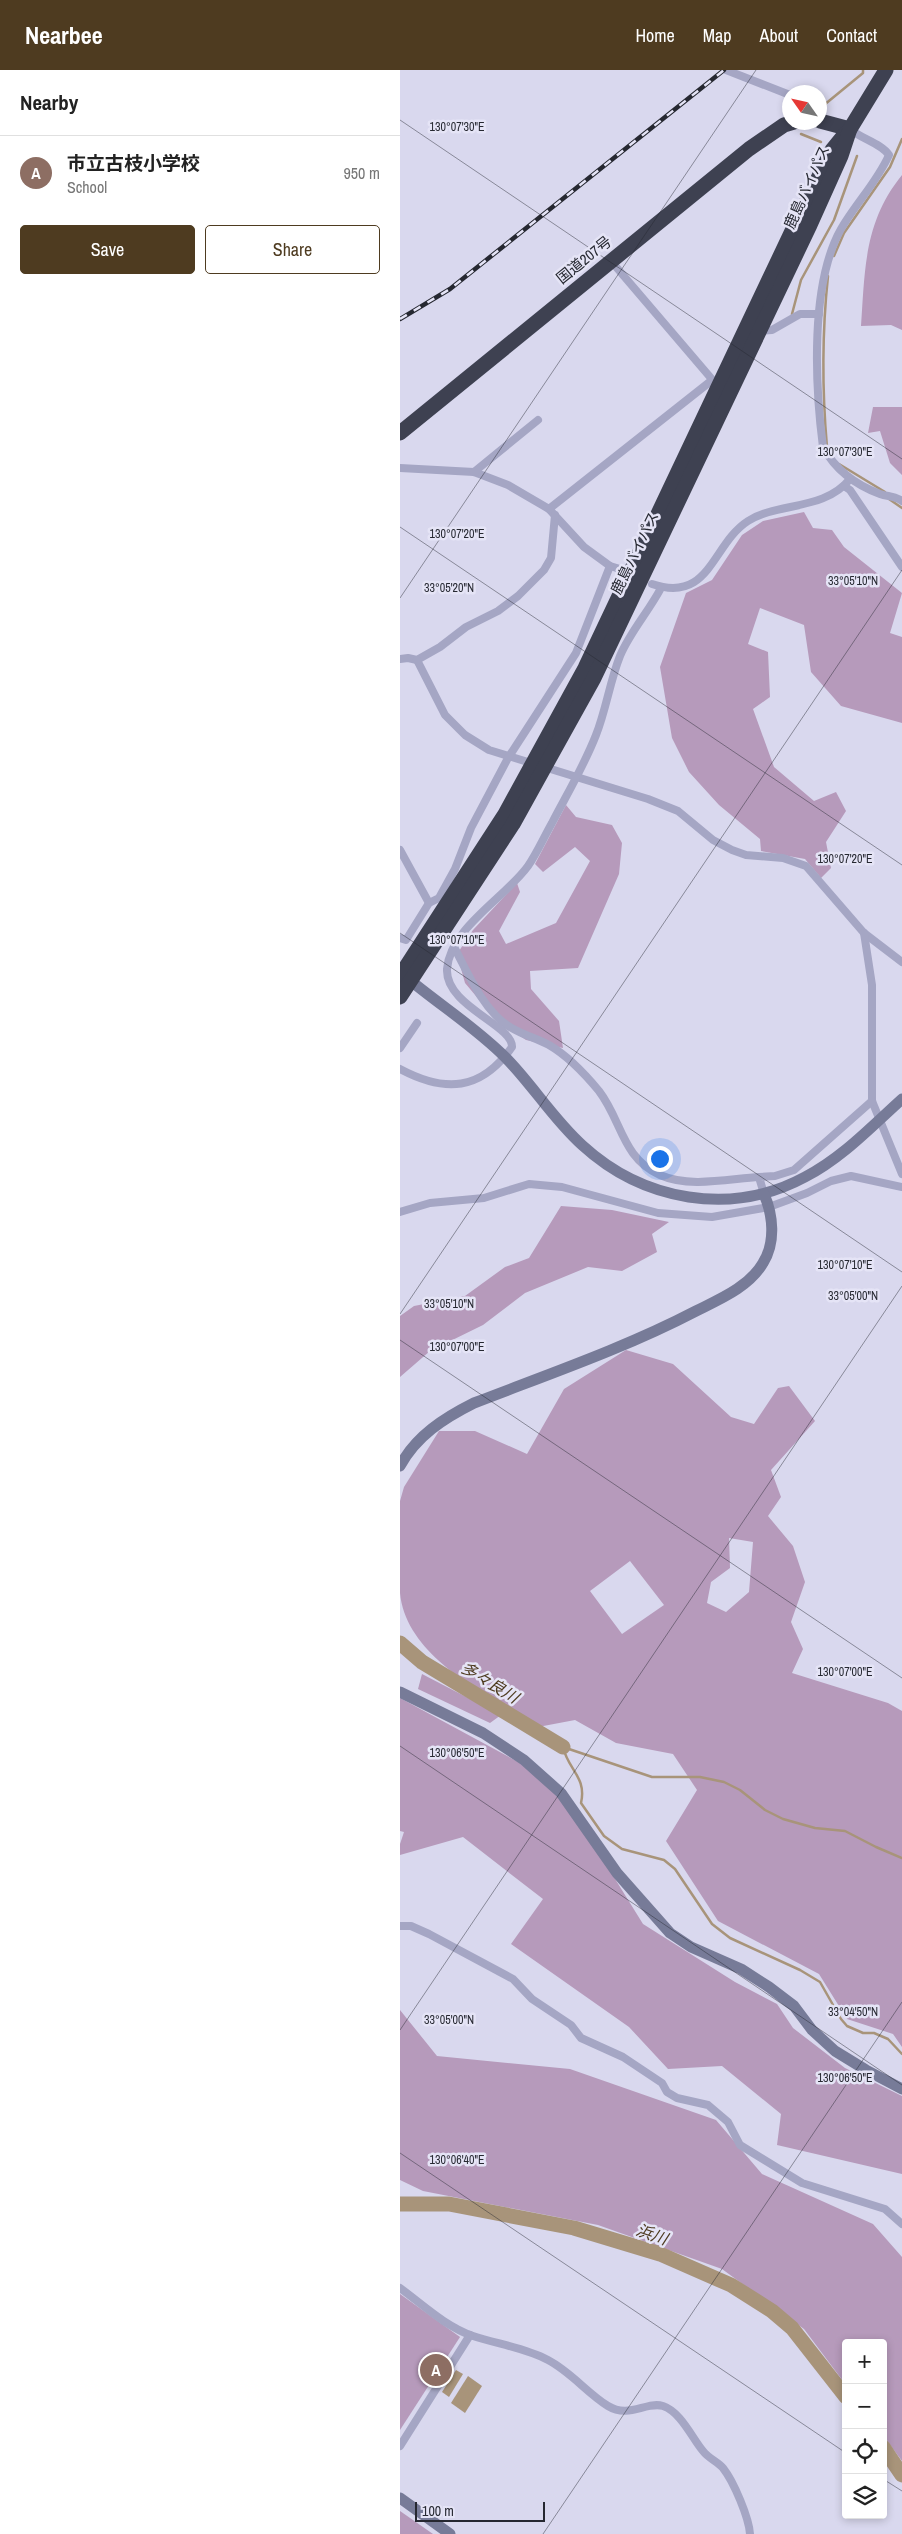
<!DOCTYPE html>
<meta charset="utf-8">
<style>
:root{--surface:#fff;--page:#f6f6f6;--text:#222;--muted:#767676;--line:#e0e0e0;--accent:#4e3b20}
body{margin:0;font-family:"Archivo Narrow","Noto Sans JP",sans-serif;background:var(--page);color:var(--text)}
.controls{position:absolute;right:15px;bottom:15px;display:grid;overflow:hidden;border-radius:5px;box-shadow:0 2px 8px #0003}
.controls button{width:45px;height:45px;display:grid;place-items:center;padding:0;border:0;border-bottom:1px solid var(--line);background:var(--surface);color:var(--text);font:25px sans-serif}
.compass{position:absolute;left:382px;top:15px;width:45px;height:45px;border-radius:50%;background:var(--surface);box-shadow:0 2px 8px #0003;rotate:304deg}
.scale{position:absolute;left:15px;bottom:12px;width:130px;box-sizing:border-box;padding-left:5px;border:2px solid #262831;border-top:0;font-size:14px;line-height:18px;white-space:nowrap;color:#262831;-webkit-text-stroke:4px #e5e4f6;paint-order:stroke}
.you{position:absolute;left:259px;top:1088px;width:18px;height:18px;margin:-12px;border:4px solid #fff;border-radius:50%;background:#1a73e8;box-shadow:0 0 0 8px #1a73e833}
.badge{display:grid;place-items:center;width:32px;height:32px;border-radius:50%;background:var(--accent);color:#fff;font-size:16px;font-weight:700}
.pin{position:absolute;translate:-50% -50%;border:2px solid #fff;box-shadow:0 1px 5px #0006}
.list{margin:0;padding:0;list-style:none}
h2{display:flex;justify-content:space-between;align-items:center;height:65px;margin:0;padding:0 20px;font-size:21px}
h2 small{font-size:16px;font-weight:400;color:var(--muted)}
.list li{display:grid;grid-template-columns:32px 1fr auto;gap:15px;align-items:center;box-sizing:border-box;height:75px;padding:0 20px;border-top:1px solid var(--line)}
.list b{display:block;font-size:19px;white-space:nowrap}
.list p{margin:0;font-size:16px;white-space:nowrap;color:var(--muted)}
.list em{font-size:16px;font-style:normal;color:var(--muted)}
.actions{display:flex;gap:10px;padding:15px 20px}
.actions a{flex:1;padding:11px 0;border:1px solid var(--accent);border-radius:5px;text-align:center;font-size:18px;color:var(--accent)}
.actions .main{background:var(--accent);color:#fff}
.icon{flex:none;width:28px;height:28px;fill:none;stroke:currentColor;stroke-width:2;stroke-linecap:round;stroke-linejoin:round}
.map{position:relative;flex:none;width:502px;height:2464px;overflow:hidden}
header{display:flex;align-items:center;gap:30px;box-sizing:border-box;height:70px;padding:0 25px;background:var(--accent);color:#fff}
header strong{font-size:24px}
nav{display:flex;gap:28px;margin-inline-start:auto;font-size:18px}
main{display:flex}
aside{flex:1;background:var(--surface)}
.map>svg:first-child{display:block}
.green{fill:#b69abb;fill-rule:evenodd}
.water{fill:#a8947a}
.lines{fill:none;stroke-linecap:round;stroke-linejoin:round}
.stream{stroke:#a8947a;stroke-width:2.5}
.river{stroke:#a8947a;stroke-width:15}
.street{stroke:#a5a6c4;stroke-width:8}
.secondary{stroke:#777b98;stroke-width:11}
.highway{stroke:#3e4151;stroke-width:15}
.rail-casing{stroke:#262831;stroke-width:4.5}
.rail{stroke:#e5e4f6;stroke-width:2.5;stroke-dasharray:8;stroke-linecap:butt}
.ticks{fill:none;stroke:#262831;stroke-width:1;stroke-opacity:0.45}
.labels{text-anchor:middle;stroke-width:5;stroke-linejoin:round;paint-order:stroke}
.street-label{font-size:15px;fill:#262831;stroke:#e5e4f6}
.water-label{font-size:16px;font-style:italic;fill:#4e3b20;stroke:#e5e4f6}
.ticks-label{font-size:12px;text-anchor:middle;fill:#262831;stroke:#e5e4f6;stroke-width:5;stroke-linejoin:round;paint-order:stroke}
</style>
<header>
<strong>Nearbee</strong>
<nav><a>Home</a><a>Map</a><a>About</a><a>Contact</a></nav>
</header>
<main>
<aside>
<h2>Nearby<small></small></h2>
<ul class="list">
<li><span class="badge" style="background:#8d6e63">A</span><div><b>市立古枝小学校</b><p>School</p></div><em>950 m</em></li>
</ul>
<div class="actions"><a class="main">Save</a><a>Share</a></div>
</aside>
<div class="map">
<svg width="502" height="2464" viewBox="0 0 502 2464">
<rect width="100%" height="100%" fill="#d9d8ee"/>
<!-- green -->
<g class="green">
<path d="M 502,105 L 502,260 L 491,255 L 461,256 C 465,199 464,152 502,105 Z"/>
<polygon points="473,337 502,337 502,405 490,393 480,361 468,363"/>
<polygon points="404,442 413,458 432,460 444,477 502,523 490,563 502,567 502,653 441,636 411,602 404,555 360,538 348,574 368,582 370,627 353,639 374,697 414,731 436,722 446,741 426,772 431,798 421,808 405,789 361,781 360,769 319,735 289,702 272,668 260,597 286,523 312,510 342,465 363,451"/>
<polygon points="166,735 176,747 212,755 222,773 219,804 178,898 130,901 131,919 159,951 163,978 126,970 97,951 65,913 57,884 73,860 117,813 120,822 99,861 106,874 156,853 190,791 175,777 143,802 135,794"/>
<polygon points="161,1136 212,1140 269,1152 252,1164 257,1182 222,1201 188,1197 125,1223 83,1255 30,1281 0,1307 0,1246 14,1236 65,1226 105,1197 129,1188"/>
<path d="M 226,1280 L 273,1294 L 331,1347 L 354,1354 L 378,1318 L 389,1316 L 415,1351 L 371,1400 L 381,1427 L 368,1446 L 393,1476 L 405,1512 L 391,1552 L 403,1579 L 392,1603 L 488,1633 L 502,1641 L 502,1977 L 493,1964 L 447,1949 L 419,1904 L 318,1851 L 266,1771 L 297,1720 L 273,1684 L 216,1673 L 175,1650 L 138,1657 C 90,1626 6,1588 0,1523 C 0,1493 0,1461 0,1431 L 4,1417 L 39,1361 L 75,1361 L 127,1384 L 164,1319 ZM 329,1468 L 353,1472 L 349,1522 L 326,1542 L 307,1533 L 311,1512 L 330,1498 ZM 230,1491 L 264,1535 L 222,1564 L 190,1521 Z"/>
<polygon points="22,1604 101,1645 90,1653 18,1619"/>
<polygon points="0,1628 144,1706 212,1804 243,1854 335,1912 377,1934 393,1958 445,1998 502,2026 502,2104 377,2075 381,2044 322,1996 268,1999 229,1957 111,1874 143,1829 63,1767 0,1785 0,1774 4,1762 0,1761"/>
<polygon points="0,1940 37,1986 170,1999 316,2050 362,2104 473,2154 502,2187 502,2391 483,2365 483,2273 446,2273 446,2315 404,2259 322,2199 198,2155 23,2121 0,2110"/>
<polygon points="0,2224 60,2267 0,2360"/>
<polygon points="0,2441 33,2464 0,2464"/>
</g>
<!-- water -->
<g class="water">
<polygon points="56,2300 63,2304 49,2327 42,2322"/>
<polygon points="68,2306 82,2316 65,2343 51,2333"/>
</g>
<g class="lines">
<!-- stream -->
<g class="stream">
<polyline points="424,35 463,3 463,0"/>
<polyline points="401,64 421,72"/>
<polyline points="434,186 444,163 490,97 502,69"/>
<polyline points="392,244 401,210 434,150 457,86"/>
<path d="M 427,377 C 422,320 422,263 428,206"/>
<polyline points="439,394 485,422"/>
<polyline points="489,429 502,438"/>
<path d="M 163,1677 C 168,1700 187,1707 181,1733 L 204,1766 L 222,1779 L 264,1790 L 275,1799 L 312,1854 L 330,1868 L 400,1900 L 420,1912 L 441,1949 L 447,1956 L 463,1963 L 474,1963 L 488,1969 L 502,1984"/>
<polyline points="163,1677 252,1707 300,1707 324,1712 340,1720 365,1740 383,1749 415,1758 445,1761 476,1777 502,1788"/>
</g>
<!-- river -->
<g class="river">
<polyline points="0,1573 22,1592 163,1677"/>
<polyline points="0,2134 49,2134 174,2158 260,2184 331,2215 372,2241 392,2258 446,2327"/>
<polyline points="483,2377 502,2405"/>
</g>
<!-- street -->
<g class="street">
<polyline points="326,0 390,25"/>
<path d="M 450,59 C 461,69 481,73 489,85 C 477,112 456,133 441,159 C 410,214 415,315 423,377 C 436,401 456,415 480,424 C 488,427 494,425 502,431"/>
<polyline points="211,191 316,314"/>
<polyline points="359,261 372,260 400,244 419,244"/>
<polyline points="0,398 74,402 108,415 149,439 184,477 210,496 220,499"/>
<polyline points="74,402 138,350"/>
<polyline points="444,416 450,420 502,497"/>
<polyline points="149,439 311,311"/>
<path d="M 252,514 C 310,534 312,474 348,451 C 378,432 424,441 450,409"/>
<polyline points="0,589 8,588 17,590 40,577 66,557 98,541 118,526 144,500 151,488 155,445"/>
<polyline points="17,590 45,645 65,665 89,680 248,729 278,741 313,770 332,780 346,785 383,788 406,796 464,863 502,892"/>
<polyline points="0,780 29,833"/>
<polyline points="464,863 472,915 472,1031 502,1104"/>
<polyline points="0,868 6,870 29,833 39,828 55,799 71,758 108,688 176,583 210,496"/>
<path d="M 54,877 C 68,903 81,935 104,953 C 118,964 134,967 149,975 C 168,986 185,1004 199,1021 C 222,1051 222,1088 260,1105 C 289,1118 328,1109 359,1107"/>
<polyline points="0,978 17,953"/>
<path d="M 0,999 C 45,1023 81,1021 112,977 C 113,955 45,936 47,899 C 50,858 106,827 128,796 C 137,783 144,767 152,753 C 167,724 184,696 196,665 C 206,640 210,611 220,586 C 230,562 249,541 261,518"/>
<polyline points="364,1124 359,1107 375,1106 394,1100 472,1031"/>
<polyline points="0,1142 30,1133 84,1128 129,1114 162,1117 258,1143 312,1147 369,1137 407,1123 431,1111 451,1106 502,1117"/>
<polyline points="0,1856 11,1856 29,1864 113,1909 132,1929 171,1955 181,1968 223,1987 262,2013 267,2022 277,2028 308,2035 328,2052 340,2075 402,2113 485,2139 502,2154"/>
<path d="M 0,2218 C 22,2234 46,2257 73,2266 C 97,2274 126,2278 148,2290 C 171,2302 187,2323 208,2336 C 229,2349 246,2331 263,2336 C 281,2342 292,2368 303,2381 C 308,2388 318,2392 323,2398 C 334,2412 349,2448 350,2464"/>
<polyline points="0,2376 70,2265"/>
</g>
<!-- secondary -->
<g class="secondary">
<path d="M 5,906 C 38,934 74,956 105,987 C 132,1014 153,1049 182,1075 C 243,1131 331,1147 405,1107 C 442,1088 472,1056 502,1029"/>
<path d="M 0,1396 C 16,1366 44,1348 74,1333 C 149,1304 225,1278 296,1241 C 320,1229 349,1217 363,1193 C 376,1172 373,1145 364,1124"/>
<polyline points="0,1622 83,1663 124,1690 161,1723 217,1803 270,1863 291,1877 341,1899 369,1917 394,1936 412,1960 435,1981 466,2000 502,2019"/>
<polyline points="0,2428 50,2464"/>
</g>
<!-- highway -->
<g class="highway">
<polyline points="420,51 450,59"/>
<polyline points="0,363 349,79 384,55 394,52"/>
<polyline points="0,906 105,744 185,598 392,161 432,80 445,64"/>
<polyline points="0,927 113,754 194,608 410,155 441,86 450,59 486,0"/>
</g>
<defs>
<polyline id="rail" points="0,249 50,219 324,0"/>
</defs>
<!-- rail casing -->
<use href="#rail" class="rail-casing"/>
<!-- rail -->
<use href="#rail" class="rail"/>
</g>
<!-- ticks -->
<path class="ticks" d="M 0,50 L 502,389M 0,457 L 502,795M 0,528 L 356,0M 0,863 L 502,1202M 0,1244 L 502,500M 0,1270 L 502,1608M 0,1676 L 502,2015M 0,1960 L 502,1216M 0,2083 L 446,2383M 483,2409 L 502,2421M 143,2464 L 502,1932"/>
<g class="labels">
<!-- street labels -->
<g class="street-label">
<text transform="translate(407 117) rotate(-66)" y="5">鹿島バイパス</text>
<text transform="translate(184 190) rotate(-39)" y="5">国道207号</text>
<text transform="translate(235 483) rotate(-64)" y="5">鹿島バイパス</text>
</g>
<!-- water labels -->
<g class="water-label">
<text transform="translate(90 1612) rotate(31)" y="6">多々良川</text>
<text transform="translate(252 2164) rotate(19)" y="6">浜川</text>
</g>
</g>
<g class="ticks-label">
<text x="57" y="61">130°07'30"E</text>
<text x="445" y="386">130°07'30"E</text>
<text x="57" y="468">130°07'20"E</text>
<text x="453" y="515">33°05'10"N</text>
<text x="49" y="522">33°05'20"N</text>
<text x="445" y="793">130°07'20"E</text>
<text x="57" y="874">130°07'10"E</text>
<text x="445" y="1199">130°07'10"E</text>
<text x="453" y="1230">33°05'00"N</text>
<text x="49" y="1238">33°05'10"N</text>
<text x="57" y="1281">130°07'00"E</text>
<text x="445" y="1606">130°07'00"E</text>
<text x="57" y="1687">130°06'50"E</text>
<text x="453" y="1946">33°04'50"N</text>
<text x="49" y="1954">33°05'00"N</text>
<text x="445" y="2012">130°06'50"E</text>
<text x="57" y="2094">130°06'40"E</text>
</g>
</svg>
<div class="controls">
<button>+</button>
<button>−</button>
<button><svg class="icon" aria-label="locate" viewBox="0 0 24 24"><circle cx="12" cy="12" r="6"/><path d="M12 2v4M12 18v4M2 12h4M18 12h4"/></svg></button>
<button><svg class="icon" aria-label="layers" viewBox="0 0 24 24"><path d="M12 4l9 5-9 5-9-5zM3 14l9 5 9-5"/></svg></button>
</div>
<svg class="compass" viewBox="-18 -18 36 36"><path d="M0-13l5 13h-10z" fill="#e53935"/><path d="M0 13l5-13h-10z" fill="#767676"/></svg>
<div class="scale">100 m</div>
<div class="you"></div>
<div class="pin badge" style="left:36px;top:2300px;background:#8d6e63">A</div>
</div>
</main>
